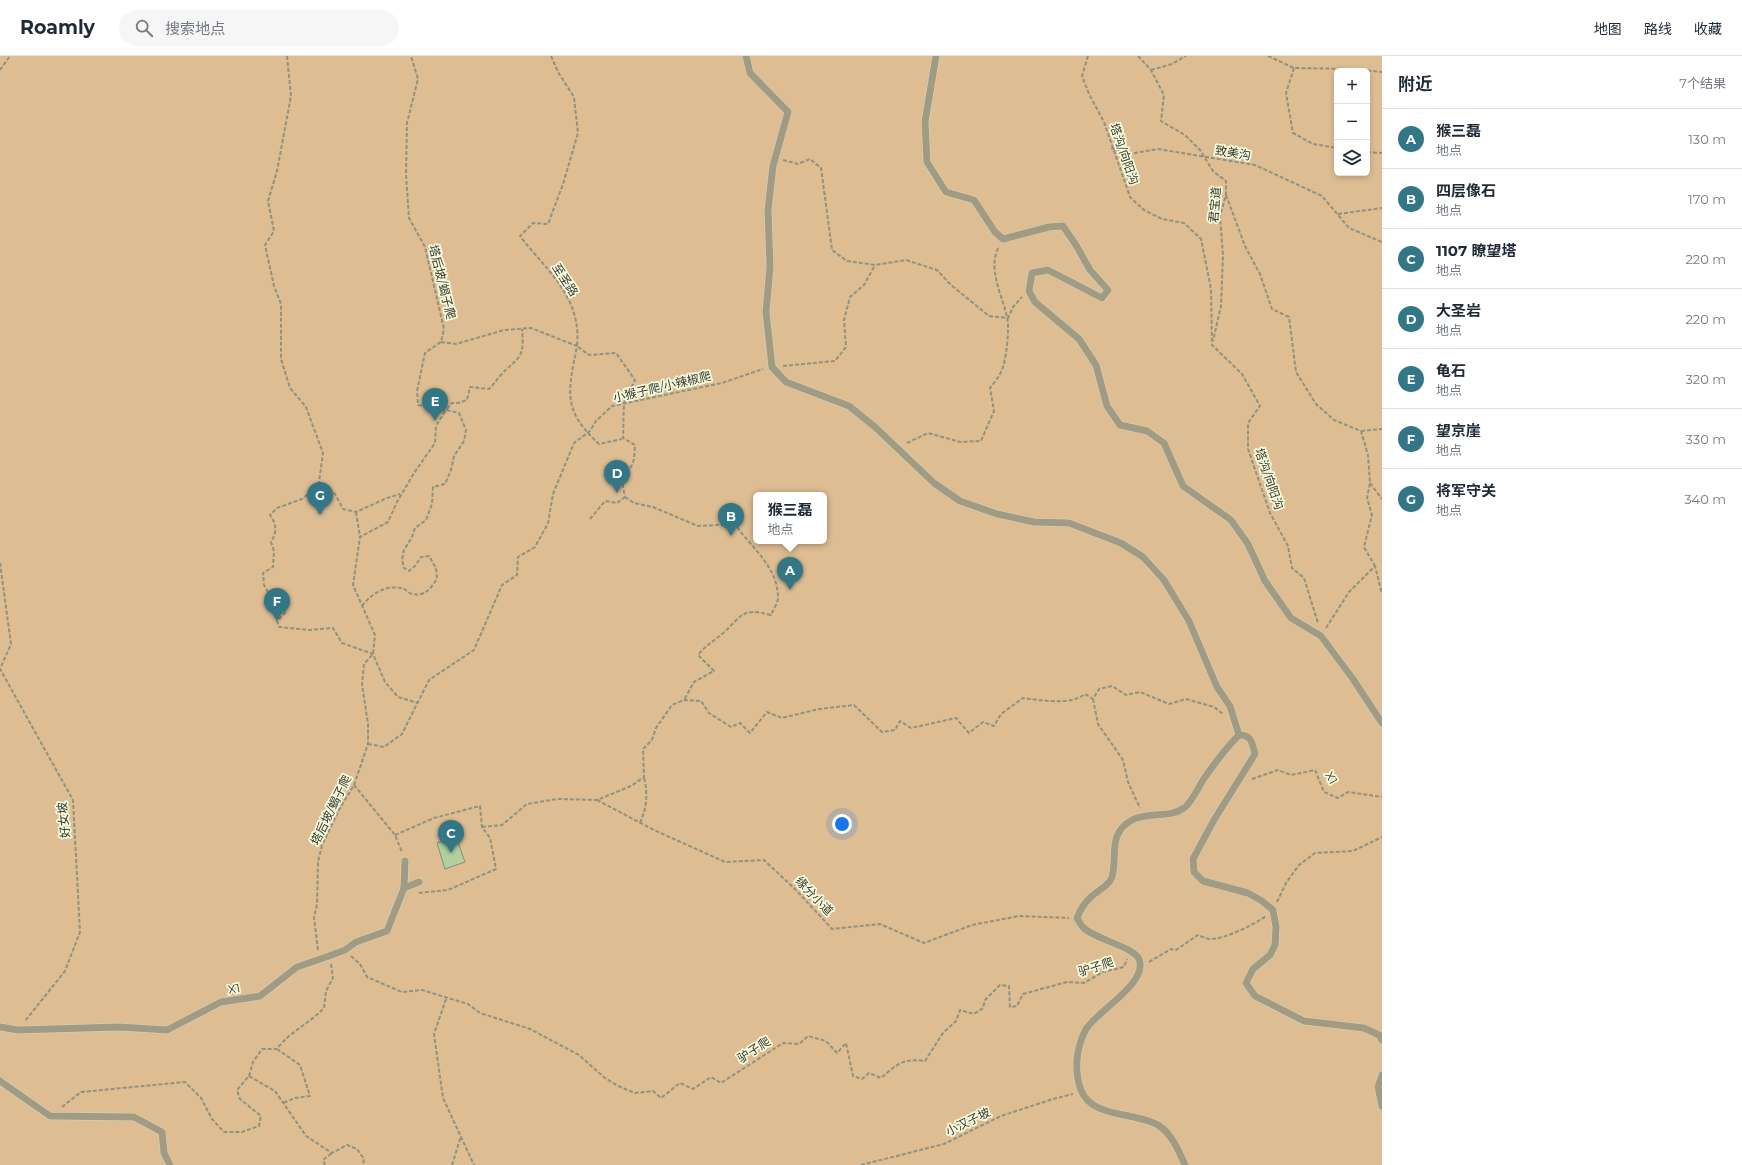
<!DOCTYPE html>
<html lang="zh">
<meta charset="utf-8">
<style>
:root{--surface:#fff;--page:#f6f6f7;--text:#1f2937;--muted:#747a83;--line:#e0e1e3;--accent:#337787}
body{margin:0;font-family:Montserrat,"Noto Sans SC",sans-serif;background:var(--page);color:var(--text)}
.controls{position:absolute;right:12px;top:12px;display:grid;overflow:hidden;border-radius:6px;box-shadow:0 2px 6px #0003}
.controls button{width:36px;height:36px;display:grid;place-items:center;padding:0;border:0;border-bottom:1px solid var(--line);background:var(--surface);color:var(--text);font:20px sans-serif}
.you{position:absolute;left:842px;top:768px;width:14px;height:14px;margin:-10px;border:3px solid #fff;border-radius:50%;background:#1a73e8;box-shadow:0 0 0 6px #1a73e833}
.badge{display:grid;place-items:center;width:26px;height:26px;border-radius:50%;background:var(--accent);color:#fff;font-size:13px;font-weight:700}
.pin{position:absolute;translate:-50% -33px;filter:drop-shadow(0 1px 2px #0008)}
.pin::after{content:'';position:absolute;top:21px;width:14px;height:12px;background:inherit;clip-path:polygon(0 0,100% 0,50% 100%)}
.popup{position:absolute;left:753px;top:436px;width:74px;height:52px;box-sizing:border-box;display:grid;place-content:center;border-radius:6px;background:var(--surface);filter:drop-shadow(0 1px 3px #0005);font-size:13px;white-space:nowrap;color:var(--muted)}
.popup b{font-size:15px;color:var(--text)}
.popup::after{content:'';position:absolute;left:50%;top:100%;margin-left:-8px;border:8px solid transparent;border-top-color:var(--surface)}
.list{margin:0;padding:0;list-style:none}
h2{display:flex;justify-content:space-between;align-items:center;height:52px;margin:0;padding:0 16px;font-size:17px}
h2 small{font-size:13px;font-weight:400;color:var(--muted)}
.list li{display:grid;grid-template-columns:26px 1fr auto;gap:12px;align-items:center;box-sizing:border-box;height:60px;padding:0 16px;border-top:1px solid var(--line)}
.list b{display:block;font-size:15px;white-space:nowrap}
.list p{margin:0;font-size:13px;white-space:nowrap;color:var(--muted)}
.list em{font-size:13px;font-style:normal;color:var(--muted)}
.icon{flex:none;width:22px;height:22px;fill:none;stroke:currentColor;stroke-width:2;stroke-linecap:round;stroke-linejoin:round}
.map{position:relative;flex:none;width:1382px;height:1109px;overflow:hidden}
header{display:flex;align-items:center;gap:24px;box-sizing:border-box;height:56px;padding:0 20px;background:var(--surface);border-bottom:1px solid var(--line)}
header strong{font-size:19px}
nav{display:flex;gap:22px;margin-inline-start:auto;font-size:14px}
.search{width:280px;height:36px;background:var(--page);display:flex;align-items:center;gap:10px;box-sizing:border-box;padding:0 14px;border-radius:22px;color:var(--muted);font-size:15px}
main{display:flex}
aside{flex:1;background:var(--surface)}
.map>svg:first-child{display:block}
.green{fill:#debd93;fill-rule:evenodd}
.building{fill:#b1d09e;stroke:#808f78}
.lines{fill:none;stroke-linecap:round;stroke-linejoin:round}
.service-casing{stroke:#d4d7bd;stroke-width:8}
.path{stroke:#90927f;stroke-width:2;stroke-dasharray:4 2;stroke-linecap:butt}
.service{stroke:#a29b84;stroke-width:7}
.labels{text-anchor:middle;stroke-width:3.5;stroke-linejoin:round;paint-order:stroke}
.street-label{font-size:12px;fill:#37382d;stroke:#f6fadd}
</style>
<header>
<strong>Roamly</strong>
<div class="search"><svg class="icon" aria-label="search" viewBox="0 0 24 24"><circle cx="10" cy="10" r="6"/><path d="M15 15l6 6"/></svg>搜索地点</div>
<nav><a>地图</a><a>路线</a><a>收藏</a></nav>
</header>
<main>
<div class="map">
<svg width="1382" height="1109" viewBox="0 0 1382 1109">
<rect width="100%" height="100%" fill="#f6fadd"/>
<!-- green -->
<path class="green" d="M 0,0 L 1382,0 L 1382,1109 L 0,1109 ZM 1337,15 L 1367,15 L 1367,117 L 1337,117 ZM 756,439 L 824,439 L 824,485 L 756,485 Z"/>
<!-- building -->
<polygon class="building" points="456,781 465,806 445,813 437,787"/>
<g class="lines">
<defs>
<g id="service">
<polyline points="746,0 750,17 788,56 773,110 768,154 770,211 766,256 772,311 786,326 849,350 875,371 934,427 960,445 997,458 1034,466 1069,467 1121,487 1143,501 1164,524 1189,565 1217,631 1230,650 1239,679"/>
<polyline points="936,0 925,66 927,106 946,136 974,144 995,176 1003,183 1049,171 1063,170 1076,189 1090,214 1108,234 1102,242 1048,214 1032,217 1029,235 1035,246 1079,283 1096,309 1107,350 1120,369 1147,375 1164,387 1183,430 1231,464 1248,488 1265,525 1291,562 1321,580 1353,623 1382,667"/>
<path d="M 1239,679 C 1252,679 1252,687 1255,698 L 1214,764 L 1193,803 L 1194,816 L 1203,825 L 1248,837 L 1262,845 L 1273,854 L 1276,871 L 1275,889 L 1270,899 L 1253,913 L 1246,927 L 1255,940 L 1304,965 L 1364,972 L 1379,979 L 1382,984"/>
<polyline points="404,832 419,826"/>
<polyline points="0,971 18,974 119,971 167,974 221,946 260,940 297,911 329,900 345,894 356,886 387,875 404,832 405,805"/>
<polyline points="1382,1019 1378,1031 1382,1050"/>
<polyline points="0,1025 50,1060 134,1061 162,1076 164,1097 170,1109"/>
<path d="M 1185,1109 C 1179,1095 1172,1078 1158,1069 C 1136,1056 1091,1062 1081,1034 C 1074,1015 1076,993 1085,975 C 1094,956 1149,928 1139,903 C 1133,890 1092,883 1082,870 C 1080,868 1079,865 1077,862 C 1080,854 1085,846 1092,840 C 1098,834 1109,830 1112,821 C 1118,799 1107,778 1132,764 C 1149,755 1168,763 1184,752 C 1192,746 1198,732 1203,724 C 1214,708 1225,693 1239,679"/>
</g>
</defs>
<!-- service casing -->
<use href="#service" class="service-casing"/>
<!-- path -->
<g class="path">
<path d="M 287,0 L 291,40 L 277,115 L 268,145 L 274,175 L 265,189 L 274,230 L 281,248 L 281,303 L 290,332 L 306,351 L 323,397 L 319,426 L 312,435 L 302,443 L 277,452 L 270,459 C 277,469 277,476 271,486 L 274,495 L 273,511 L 263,517 L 264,529 L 273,545 L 285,557 L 277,565 L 279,571 L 309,574 L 333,572 L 342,587 L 373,598 L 385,626 L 398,641 L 418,647"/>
<path d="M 551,0 L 558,16 L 574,41 L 578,77 L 563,128 L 548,168 L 533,167 L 520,180 C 546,214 582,241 577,290 L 589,299 L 616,297 L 635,324 L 624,347 L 623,382 L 635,389 C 634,405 635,410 621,421 L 625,441"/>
<polyline points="1088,0 1082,20 1089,38 1104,66 1130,141 1144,154 1162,163 1184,167 1201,183 1211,233 1212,289 1242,318 1260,350 1248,367 1248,393 1270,457 1288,490 1292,512 1304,522 1318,567"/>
<polyline points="1138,0 1151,14 1164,39 1161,65 1185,79 1200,94 1213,115 1226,125 1226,139 1220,160 1223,199 1221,250 1213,285"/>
<polyline points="1268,0 1294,12 1352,13 1382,16"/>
<polyline points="1294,12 1286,37 1293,77 1313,88 1337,92"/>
<polyline points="0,14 10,0"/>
<polyline points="1151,14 1172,8 1186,0"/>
<polyline points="1111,92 1129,98 1158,93 1255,109 1322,140 1349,172 1382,186"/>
<polyline points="1367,96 1382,97"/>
<polyline points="783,104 798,108 810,103 821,112 832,194 847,205 875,209 906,204 937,214 951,229 989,260 1008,262 1013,251 1022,241"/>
<polyline points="1226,139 1245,190 1260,218 1272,253 1289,261 1296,316 1316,348 1334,364 1361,375 1368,399 1370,427 1367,442 1372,459 1364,491 1375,510"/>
<polyline points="1338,158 1382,152"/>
<path d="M 441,286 L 456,288 L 504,274 L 531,272 L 577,290 C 568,336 562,354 599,388 L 622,383"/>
<polyline points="783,310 835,305 846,291 844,264 850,241 864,229 875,209"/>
<polyline points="1361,375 1382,373"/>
<path d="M 907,387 L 928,377 L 960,386 L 981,385 L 994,355 L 990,332 C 994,327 998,322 1001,316 C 1006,307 1010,272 1007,261 C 1002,238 987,213 999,190"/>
<polyline points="319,426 335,438 343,453 356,456 387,442 400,438"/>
<polyline points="1370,427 1382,443"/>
<path d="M 625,441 L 634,447 L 653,451 L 698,470 L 735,468 C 751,492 778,510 778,542 C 778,547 773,554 771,559 C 740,551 743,560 722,578 C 713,586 707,588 698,599 L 714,615 L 694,626 L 684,644"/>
<polyline points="356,456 360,481"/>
<polyline points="590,463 605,445 617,447 625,441"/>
<polyline points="0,507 11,588 0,613 73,744 80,876 65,915 25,965"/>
<path d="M 362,550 C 371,538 385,529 401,532 C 405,532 408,537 412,538 C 425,541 431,532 437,523 L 436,512 L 429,500 L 421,501 L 415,510 L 409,515 L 404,512 L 402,504 L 404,494 L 412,481 L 415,472 L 426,464 L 432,448 L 433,431 L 445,428 L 451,414 L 454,400 L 464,385 L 466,374 L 459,357 L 446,354 L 452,347 L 458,347 L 467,344 L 470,331 L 489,333 C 493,329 496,325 499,321 C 518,300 525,305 522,273"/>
<polyline points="1326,572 1349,536 1375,510 1382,538"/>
<polyline points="1093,643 1098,668 1123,704 1128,726 1140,752"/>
<polyline points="368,688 384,691 402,678 429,624 474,594 502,529 517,519 518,501 535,491 548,467 553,438 574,387 590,375 596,365 612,350 722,327 763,313"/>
<polyline points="1252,723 1278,714 1291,719 1315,714 1324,736 1338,742 1348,736 1382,741"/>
<polyline points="354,729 395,779 402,796"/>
<polyline points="597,744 654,774 725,806 764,804 796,834 832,873 880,868 924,887 972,869 1019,860 1069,862"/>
<path d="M 640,767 C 647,751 648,738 644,721"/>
<path d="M 482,771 L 502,769 L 527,748 L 557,743 L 597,744 L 631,730 L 644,721 L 643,693 L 652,684 L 656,672 L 672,649 L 684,644 L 701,645 L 709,657 L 731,671 L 740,667 L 750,677 L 767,656 L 782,662 L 819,653 L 854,649 L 882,676 L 895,674 L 900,665 L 911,672 L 956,662 L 969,677 L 983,666 L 994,670 L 1001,658 L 1023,642 C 1041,644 1070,650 1085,638 L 1093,643 L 1099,633 L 1112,630 L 1126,639 L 1140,636 L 1169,648 L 1186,643 L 1214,651 L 1223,658"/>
<polyline points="395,779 434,762 480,750 482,771 490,782 496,813 448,834 418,837"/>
<polyline points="1277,846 1286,827 1299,809 1315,797 1353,795 1382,781"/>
<polyline points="318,894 314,862 317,848 318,806 322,789 339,754 354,729 368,688 368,668 362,628 364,608 373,598 375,579 353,529 360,481 388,466 397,446 414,417 435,387 436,370 446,354 418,349 417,335 425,297 441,286 444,273 425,191 409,162 406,119 407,67 418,23 411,0"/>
<path d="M 351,900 L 360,908 L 367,921 L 402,936 L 422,934 L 468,948 L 480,957 L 530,973 L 579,999 L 605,1022 L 618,1030 L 635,1037 L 653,1035 L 661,1042 L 680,1027 L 693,1033 L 711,1021 L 721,1027 L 783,987 L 799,988 L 808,980 L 826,985 L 837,997 L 846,987 L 853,1020 L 862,1023 L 869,1017 L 881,1022 C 897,1008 903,1002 925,1005 L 943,977 L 956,965 L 960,954 L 974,958 L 983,952 L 985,944 L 1000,929 L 1009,930 L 1010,951 L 1017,950 L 1023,938 L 1067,926 L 1084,927 L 1103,916 L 1124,911 L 1127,903"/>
<path d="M 1149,906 L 1171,893 L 1176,894 L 1198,879 C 1201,880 1206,883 1210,883 C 1223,884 1255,868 1266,860"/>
<polyline points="446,943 434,978 443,1042 474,1109"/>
<polyline points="277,993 300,1009 310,1040 295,1042 283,1047"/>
<path d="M 249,1020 L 253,1006 L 262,993 L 277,993 C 288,977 310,967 324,952 L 326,935 L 333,922 L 331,908"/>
<polyline points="62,1051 81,1036 185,1026 201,1042 212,1063 224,1076 242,1076 259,1070 261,1060 240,1043 237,1034 249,1020 275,1035 306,1080 332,1097 347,1089 357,1093 364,1103 363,1109"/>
<polyline points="325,1109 323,1104 332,1097"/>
<polyline points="452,1109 461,1080"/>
<polyline points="861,1109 944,1088 1001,1060 1053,1043 1073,1038"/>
</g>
<!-- service -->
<use href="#service" class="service"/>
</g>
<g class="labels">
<!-- street labels -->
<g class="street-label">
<text transform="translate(1233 97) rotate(9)" y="4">致美沟</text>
<text transform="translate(1124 98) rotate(71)" y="4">塔沟/向阳沟</text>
<text transform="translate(1215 149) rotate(-85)" y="4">君宝道</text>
<text transform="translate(565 224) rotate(57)" y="4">至圣路</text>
<text transform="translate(442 226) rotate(76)" y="4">塔后坡/蝎子爬</text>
<text transform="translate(662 331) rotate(-13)" y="4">小猴子爬/小辣椒爬</text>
<text transform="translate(1269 423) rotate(71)" y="4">塔沟/向阳沟</text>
<text transform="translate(1331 722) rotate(61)" y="4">X1</text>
<text transform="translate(331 754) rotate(-64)" y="4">塔后坡/蝎子爬</text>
<text transform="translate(64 764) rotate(-96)" y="4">好女坡</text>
<text transform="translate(814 840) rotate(46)" y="4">缘分小道</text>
<text transform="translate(1096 911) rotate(-18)" y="4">驴子爬</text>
<text transform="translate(234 933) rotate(-10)" y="4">X1</text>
<text transform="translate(754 994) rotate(-33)" y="4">驴子爬</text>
<text transform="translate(968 1066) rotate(-26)" y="4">小汉子坡</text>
</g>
</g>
</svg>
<div class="controls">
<button>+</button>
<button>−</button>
<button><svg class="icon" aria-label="layers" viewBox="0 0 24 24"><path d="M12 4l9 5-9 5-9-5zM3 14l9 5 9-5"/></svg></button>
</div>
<div class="you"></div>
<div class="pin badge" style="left:790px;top:534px">A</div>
<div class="popup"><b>猴三磊</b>地点</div>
<div class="pin badge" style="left:731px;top:480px">B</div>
<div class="pin badge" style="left:451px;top:797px">C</div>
<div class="pin badge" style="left:617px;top:437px">D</div>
<div class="pin badge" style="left:435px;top:365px">E</div>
<div class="pin badge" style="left:277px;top:565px">F</div>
<div class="pin badge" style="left:320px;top:459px">G</div>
</div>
<aside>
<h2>附近<small>7个结果</small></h2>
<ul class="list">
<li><span class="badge">A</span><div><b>猴三磊</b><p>地点</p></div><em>130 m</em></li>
<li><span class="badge">B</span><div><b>四层像石</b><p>地点</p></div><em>170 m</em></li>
<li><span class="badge">C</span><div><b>1107 瞭望塔</b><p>地点</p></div><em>220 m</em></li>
<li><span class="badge">D</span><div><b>大圣岩</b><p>地点</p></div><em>220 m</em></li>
<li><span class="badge">E</span><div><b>龟石</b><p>地点</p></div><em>320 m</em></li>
<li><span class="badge">F</span><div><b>望京崖</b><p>地点</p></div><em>330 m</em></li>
<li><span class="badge">G</span><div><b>将军守关</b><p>地点</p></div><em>340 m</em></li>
</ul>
</aside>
</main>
